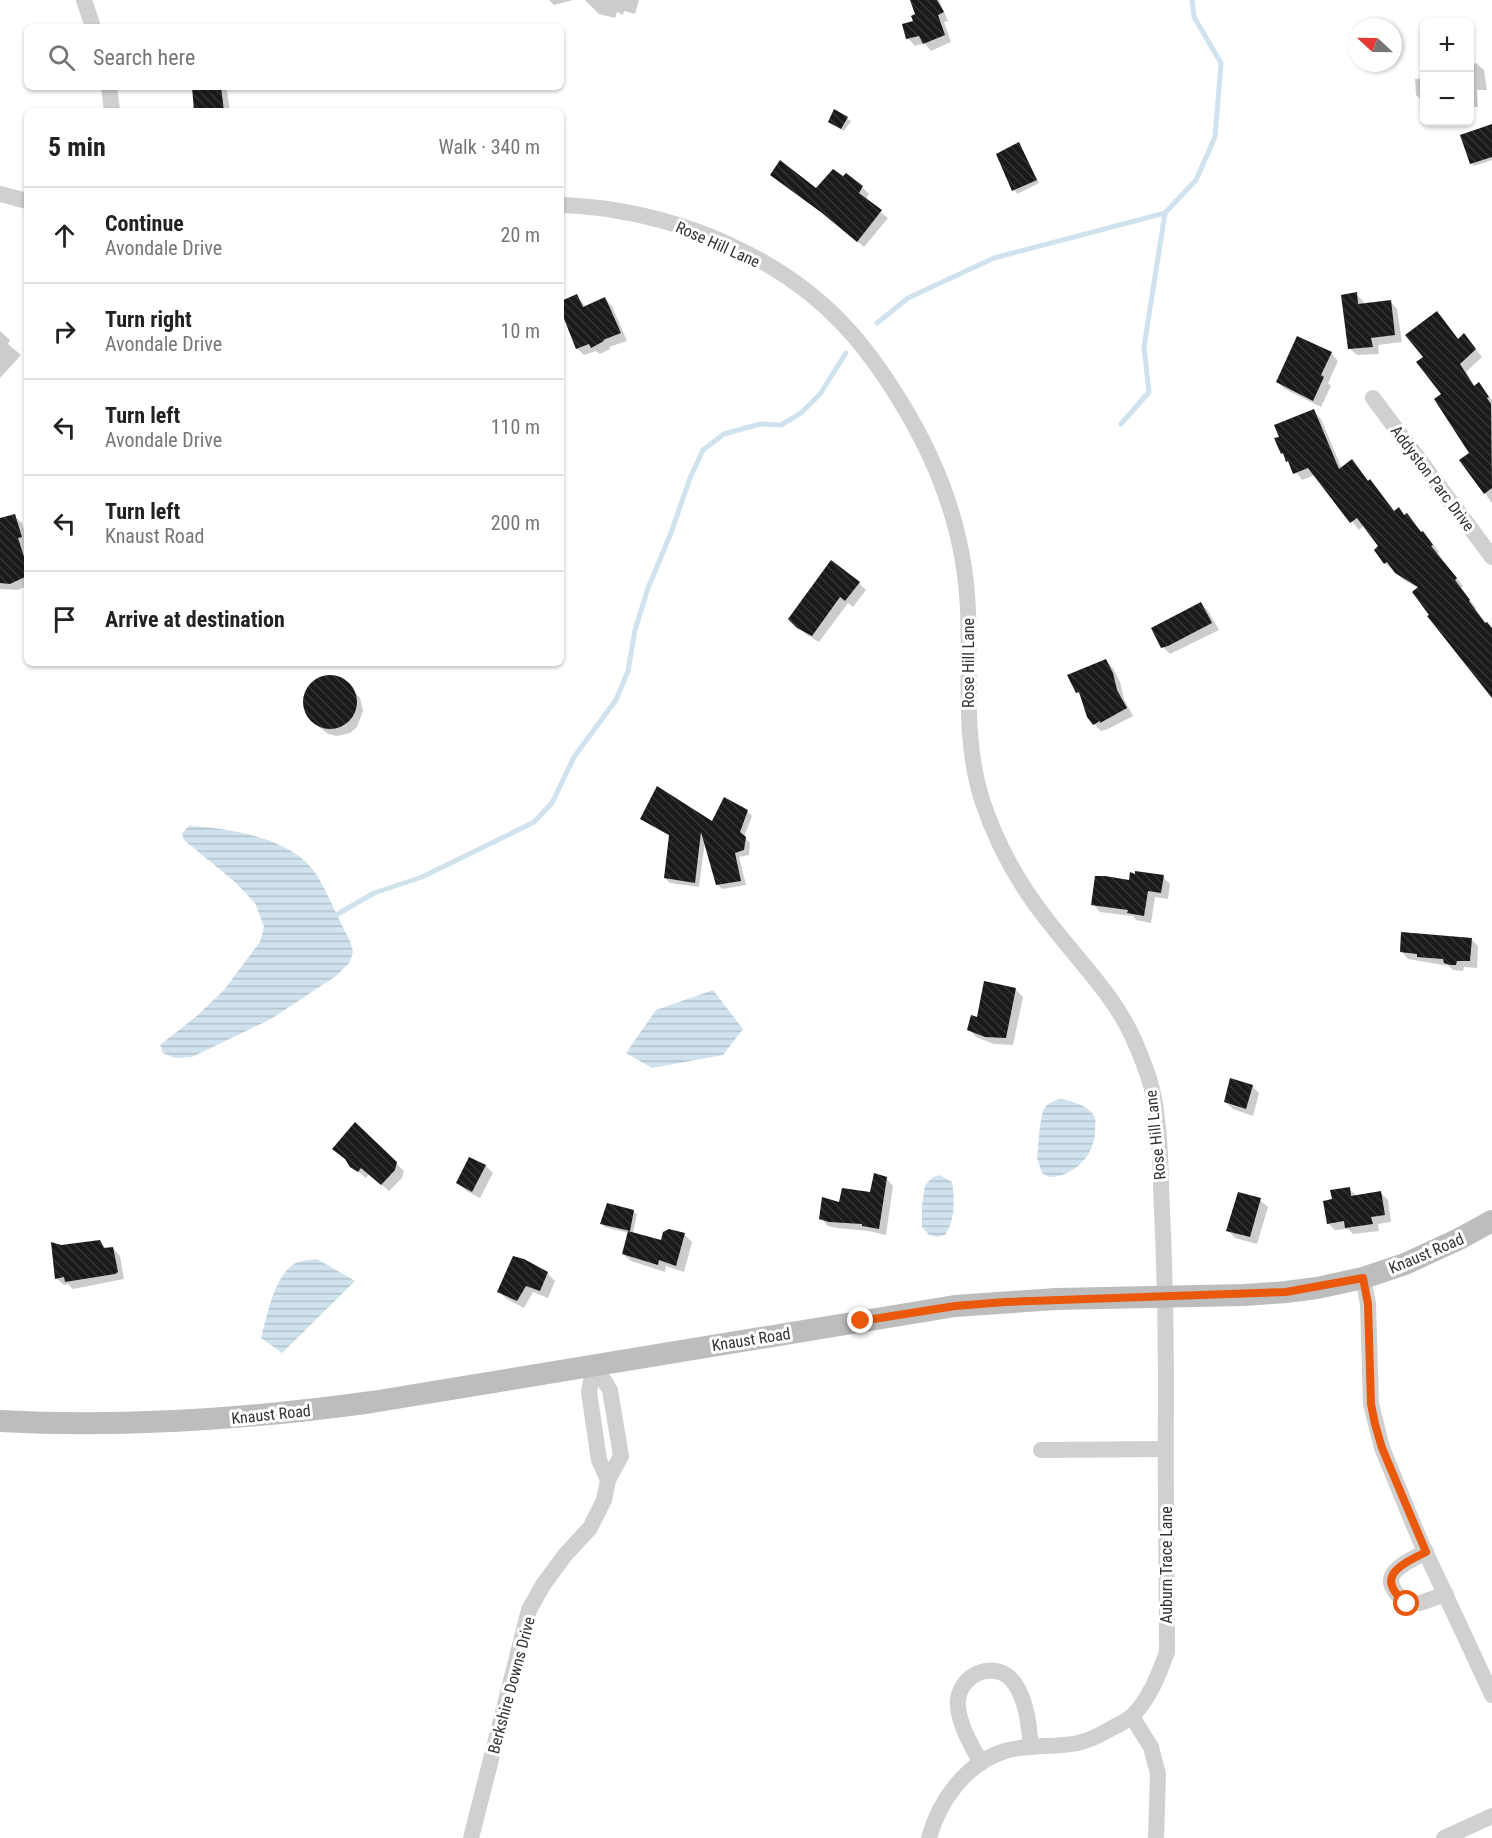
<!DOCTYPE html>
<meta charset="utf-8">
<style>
:root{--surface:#fff;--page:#f6f6f6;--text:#222;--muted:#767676;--line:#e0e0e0}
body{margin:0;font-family:"Roboto Condensed",sans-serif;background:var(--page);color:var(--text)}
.controls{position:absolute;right:18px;top:18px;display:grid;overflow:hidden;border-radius:9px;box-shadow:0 2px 4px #0004}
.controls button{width:54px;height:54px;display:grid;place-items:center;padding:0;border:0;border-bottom:2px solid var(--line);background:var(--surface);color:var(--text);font:30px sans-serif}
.compass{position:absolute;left:1348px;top:18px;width:54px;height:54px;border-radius:50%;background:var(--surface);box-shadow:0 2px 4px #0004;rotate:292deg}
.stop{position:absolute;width:18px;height:18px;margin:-14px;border:4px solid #ea580c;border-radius:50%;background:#fff}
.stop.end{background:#ea580c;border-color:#fff;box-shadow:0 2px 6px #0008}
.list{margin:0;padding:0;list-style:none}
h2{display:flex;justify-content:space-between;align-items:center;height:78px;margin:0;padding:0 24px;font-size:26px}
h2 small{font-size:20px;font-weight:400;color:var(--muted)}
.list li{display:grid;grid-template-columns:39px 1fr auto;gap:18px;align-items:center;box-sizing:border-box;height:96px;padding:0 24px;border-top:2px solid var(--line)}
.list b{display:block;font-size:22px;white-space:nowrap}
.list p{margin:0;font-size:20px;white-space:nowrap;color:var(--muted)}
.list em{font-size:20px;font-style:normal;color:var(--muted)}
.icon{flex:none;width:33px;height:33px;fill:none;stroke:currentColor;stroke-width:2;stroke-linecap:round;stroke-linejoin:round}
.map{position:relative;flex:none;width:1492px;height:1838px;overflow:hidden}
.search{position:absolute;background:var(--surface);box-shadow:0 2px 4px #0004;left:24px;top:24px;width:540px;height:66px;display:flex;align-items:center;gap:15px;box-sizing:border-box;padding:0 21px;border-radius:9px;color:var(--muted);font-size:22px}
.panel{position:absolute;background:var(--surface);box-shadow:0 2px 4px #0004;left:24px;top:108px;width:540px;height:558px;border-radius:9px}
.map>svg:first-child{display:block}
.water{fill:url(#water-rules)}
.shadow{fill:#0003}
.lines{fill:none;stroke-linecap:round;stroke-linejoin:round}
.stream{stroke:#cfe2ee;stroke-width:5}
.building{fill:url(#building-back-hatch)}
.minor{stroke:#d0d0d0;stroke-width:16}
.secondary{stroke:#bdbdbd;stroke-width:22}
.route{stroke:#ea580c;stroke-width:8}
.labels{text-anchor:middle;stroke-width:6;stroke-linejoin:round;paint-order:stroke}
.street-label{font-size:16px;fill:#333;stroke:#fff}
</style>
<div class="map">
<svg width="1492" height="1838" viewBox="0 0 1492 1838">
<defs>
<pattern id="water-rules" width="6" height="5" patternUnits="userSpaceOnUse" patternTransform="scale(1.5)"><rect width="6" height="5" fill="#cfe2ee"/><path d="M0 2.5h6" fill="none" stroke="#b2c2cd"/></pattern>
<pattern id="building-back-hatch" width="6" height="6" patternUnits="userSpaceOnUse" patternTransform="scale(1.5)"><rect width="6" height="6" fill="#1a1a1a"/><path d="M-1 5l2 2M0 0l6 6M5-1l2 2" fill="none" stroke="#333"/></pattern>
</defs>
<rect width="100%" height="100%" fill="#fff"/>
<!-- water -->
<g class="water">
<path d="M 189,826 C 230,828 293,838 316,874 C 329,895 338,919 350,941 L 353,952 L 350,962 L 336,976 L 271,1019 L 192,1057 L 175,1058 L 163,1053 L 160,1045 L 198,1015 L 224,990 L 260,942 L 264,927 L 255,903 L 235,882 L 184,840 L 182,833 Z"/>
<polygon points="713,990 743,1029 723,1055 652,1068 626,1053 656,1010"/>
<path d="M 1059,1099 C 1070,1100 1091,1106 1095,1118 C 1096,1121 1095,1125 1095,1128 C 1096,1154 1075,1177 1049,1177 L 1042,1173 L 1037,1158 L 1040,1125 L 1043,1110 L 1048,1104 Z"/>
<path d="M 939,1175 L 952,1182 C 955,1198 955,1221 945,1235 L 938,1237 L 929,1235 L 922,1227 L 922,1206 L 925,1185 L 932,1178 Z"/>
<path d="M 317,1259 L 355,1281 L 282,1353 L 261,1338 C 267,1316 274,1277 294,1264 C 300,1260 310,1260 317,1259 Z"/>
</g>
<!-- shadow -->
<g class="shadow">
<polygon points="549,0 573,0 554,5"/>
<polygon points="585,0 639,0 635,14 624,11 623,15 617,12 615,18 599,14"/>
<polygon points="911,0 939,0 948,21 944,22 951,42 931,51 924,43 915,46 908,38 917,14"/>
<polygon points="1423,63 1424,63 1424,102 1416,95 1415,79 1424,78"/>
<polygon points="1476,63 1484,70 1487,90 1477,90 1478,107 1470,107 1470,64"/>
<polygon points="194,87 223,87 227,91 230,111 196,111"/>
<polygon points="835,111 851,121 844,131 829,122"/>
<polygon points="1492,128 1492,160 1474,166 1471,163"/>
<polygon points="1019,144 1039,183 1017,194 997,155"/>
<polygon points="862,187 869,194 865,200 888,218 864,247 831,219 816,190"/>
<polygon points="1356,294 1363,301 1364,305 1390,301 1397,309 1402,342 1378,345 1379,354 1357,355 1349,348"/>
<polygon points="577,296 586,307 605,299 612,306 627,341 609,347 610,349 600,354 596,351 584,355 577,348 561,306 561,303"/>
<polygon points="1437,313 1459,340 1464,335 1482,357 1466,372 1475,387 1479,384 1492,400 1492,503 1461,460 1471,453 1425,358"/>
<polygon points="0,331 10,340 8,344 21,355 0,378"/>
<polygon points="1331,353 1338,361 1328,383 1331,386 1321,407 1285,389 1278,382"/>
<polygon points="1313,411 1321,419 1342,469 1370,481 1395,512 1399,509 1430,540 1439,552 1437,554 1463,586 1461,588 1476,608 1475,609 1492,630 1492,696 1431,615 1418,588 1404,580 1385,563 1380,547 1364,525 1359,530 1315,475 1302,480 1282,453"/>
<polygon points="14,516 22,523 27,540 27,545 25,545 27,553 27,586 18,590 0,589 0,520"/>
<polygon points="859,583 866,590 853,607 848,603 819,642 807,635 790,618"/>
<polygon points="1200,604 1208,611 1219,630 1170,654 1163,647"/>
<polygon points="1106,661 1113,668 1120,682 1124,699 1133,716 1108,729 1101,731 1094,724 1082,698 1077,692"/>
<polygon points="326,677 339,678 347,683 360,698 363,711 357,727 350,733 337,736 328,734 309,718 304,701 306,692 317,679"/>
<polygon points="747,811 752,816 744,837 750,843 749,855 739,857 746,885 722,889 717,884 705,841 699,887 670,883 665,878 670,836 647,823 642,818 713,823"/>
<polygon points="1163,877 1170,884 1168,899 1155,897 1151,923 1136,920 1133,916 1100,912 1093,904 1131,882"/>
<polygon points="1471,939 1478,946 1477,968 1464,967 1463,971 1453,970 1449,966 1408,959 1401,951"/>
<polygon points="985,983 1016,990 1023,997 1013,1045 994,1044 976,1037 969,1029 978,1019"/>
<polygon points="1252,1086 1259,1093 1253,1116 1233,1109 1225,1102"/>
<polygon points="355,1124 404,1171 402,1178 389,1191 369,1174 366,1178 351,1166"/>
<polygon points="486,1166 493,1173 480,1198 465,1190 458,1183"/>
<polygon points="886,1178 893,1186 886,1235 869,1231 837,1228 828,1226 821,1218 840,1203 872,1194"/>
<polygon points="1349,1189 1357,1196 1381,1193 1388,1200 1391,1222 1378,1224 1379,1231 1353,1234 1348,1229 1335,1230 1328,1223 1334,1200"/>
<polygon points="1260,1200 1268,1207 1257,1244 1235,1238 1228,1230"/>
<polygon points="633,1211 637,1214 633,1234 662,1242 684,1234 692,1242 684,1272 666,1266 665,1272 631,1261 623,1254 629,1233 605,1227 602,1224"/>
<polygon points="99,1241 107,1249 113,1248 120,1256 124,1279 73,1289 68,1284 64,1285 56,1278 61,1246"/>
<polygon points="523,1260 548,1274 555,1281 548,1298 533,1292 524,1308 507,1299 499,1292"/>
</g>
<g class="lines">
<!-- stream -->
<g class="stream">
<polyline points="877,323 908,298 994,258 1165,213 1196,180 1215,137 1221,63 1194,17 1192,0"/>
<polyline points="1121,424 1149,392 1144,347 1165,213"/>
<polyline points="336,915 374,893 422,877 516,831 534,822 552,803 574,757 616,700 628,671 635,630 648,588 671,533 690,478 703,450 724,434 760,424 781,425 801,413 820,394 846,353"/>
</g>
</g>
<!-- building -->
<g class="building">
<polygon points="910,0 937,0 944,12 938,15 945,35 923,44 919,36 906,39 902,24 913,21 911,16 915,14"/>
<polygon points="192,87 221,87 224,111 194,111"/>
<polygon points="834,109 848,117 841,129 828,122"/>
<polygon points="1492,124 1492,157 1470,164 1460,135"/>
<polygon points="1019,142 1037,180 1012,191 996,154"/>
<polygon points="780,160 816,188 833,169 843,176 846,173 863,186 859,193 882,210 857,242 822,213 770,175"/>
<polygon points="1357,292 1358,304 1391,300 1395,335 1371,338 1373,347 1348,349 1341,295"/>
<polygon points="577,294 583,307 605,297 621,333 603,340 604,341 591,348 589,344 576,349 561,311 561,301"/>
<polygon points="1437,311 1458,339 1464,333 1476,349 1460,364 1474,386 1479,382 1489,397 1487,398 1491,404 1492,488 1484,494 1459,460 1469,453 1434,399 1441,394 1416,362 1423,357 1405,335"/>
<polygon points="1297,336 1332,352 1321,375 1324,377 1313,401 1276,382"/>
<polygon points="1314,409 1339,469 1352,459 1368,481 1370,479 1394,511 1399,507 1404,515 1407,513 1421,532 1423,531 1433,545 1431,546 1457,578 1455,580 1470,600 1469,601 1485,623 1487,622 1492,628 1492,698 1427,616 1429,615 1412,592 1418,587 1395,573 1387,562 1384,564 1374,550 1378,546 1357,518 1350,523 1308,468 1293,474 1288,461 1286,462 1283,453 1281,454 1274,438 1279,437 1274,425"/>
<polygon points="15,514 22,537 18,538 27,566 27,576 10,584 0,583 0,518"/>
<polygon points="831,560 860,582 845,601 840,597 812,636 797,628 788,619"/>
<polygon points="1201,602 1212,623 1168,646 1161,648 1151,628"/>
<polygon points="1106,659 1113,673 1117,690 1127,708 1100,723 1100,721 1093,725 1087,717 1079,692 1076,693 1067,675"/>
<circle cx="330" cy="702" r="27"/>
<polygon points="657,786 712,821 724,797 748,810 740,832 746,837 744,850 735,853 741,881 716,885 701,832 695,883 664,878 669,835 640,819"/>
<polygon points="1135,871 1164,875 1161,893 1148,891 1144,916 1127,913 1128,910 1091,905 1095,876 1105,876 1129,880 1130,872 1135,874"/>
<polygon points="1401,932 1472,938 1470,961 1457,961 1456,965 1450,965 1444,963 1443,959 1417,957 1417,954 1400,952"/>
<polygon points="984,981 1016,988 1006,1038 985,1037 967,1030 971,1015 977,1017"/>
<polygon points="1230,1078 1253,1085 1246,1109 1224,1102"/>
<polygon points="355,1122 397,1162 395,1170 381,1185 361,1168 358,1172 350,1167 345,1159 332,1149"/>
<polygon points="469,1157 486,1165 472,1192 456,1183"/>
<polygon points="874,1173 887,1177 879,1229 862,1226 862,1224 829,1222 819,1219 822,1197 839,1202 842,1188 870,1192"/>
<polygon points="1350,1187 1351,1196 1381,1191 1385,1215 1371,1217 1373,1224 1345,1228 1344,1221 1327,1224 1323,1201 1332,1199 1330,1190"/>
<polygon points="1238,1192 1261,1198 1250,1237 1226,1231"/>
<polygon points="607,1203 634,1210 630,1231 600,1224"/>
<polygon points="669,1229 685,1233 676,1266 659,1260 658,1265 622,1254 628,1231 661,1240 663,1232"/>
<polygon points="100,1240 104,1248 113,1247 118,1272 115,1274 65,1282 64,1277 55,1279 51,1242 61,1245"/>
<polygon points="513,1256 524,1259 548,1272 540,1291 526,1286 517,1301 497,1292"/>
</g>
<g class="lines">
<!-- minor -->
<g class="minor">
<polyline points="84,0 93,27"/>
<polyline points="109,87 112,111"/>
<polyline points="0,194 27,201"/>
<path d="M 561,205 C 578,206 596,207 613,210 C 696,223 783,261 842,323 C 864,346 883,373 899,399 C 932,452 955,507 964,568 C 976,645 958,724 982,800 C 997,845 1019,885 1048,921 C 1077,959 1115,996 1134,1040 C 1141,1056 1148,1073 1152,1089 C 1161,1128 1160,1170 1162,1210 C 1165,1274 1166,1337 1166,1401 C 1165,1484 1167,1568 1167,1652 C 1159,1674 1149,1700 1132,1716 C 1127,1721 1118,1725 1112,1728 C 1102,1734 1090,1740 1078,1743 C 1054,1748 1028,1744 1005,1751 C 966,1763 939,1801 929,1838"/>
<polyline points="1373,398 1492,557"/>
<polyline points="1363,1278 1368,1304 1371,1404 1382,1448 1419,1538 1492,1695"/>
<polyline points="594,1365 589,1392 599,1460 608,1480"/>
<polyline points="1041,1450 1165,1449"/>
<path d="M 1426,1552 C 1400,1565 1373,1577 1407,1603 L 1420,1603 L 1446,1594"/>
<polyline points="1132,1717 1151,1747 1158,1774 1156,1838"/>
<path d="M 981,1763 C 972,1746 960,1727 958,1707 C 955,1674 997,1657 1015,1684 C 1027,1702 1029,1726 1031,1747"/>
<polyline points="471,1838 529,1610 543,1585 565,1555 590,1528 604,1500 608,1480 621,1456 610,1390 594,1365"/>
<polyline points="1444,1838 1492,1816"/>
</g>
<!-- secondary -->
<path class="secondary" d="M 0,1421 C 125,1428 249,1419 372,1402 L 955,1306 L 1056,1299 L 1245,1295 L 1286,1292 L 1317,1288 L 1363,1278 L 1405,1264 L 1459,1239 L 1492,1221"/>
</g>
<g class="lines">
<!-- route -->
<path class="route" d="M 861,1321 L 955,1306 L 1005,1302 L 1286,1292 L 1363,1278 L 1368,1304 L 1371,1404 L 1375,1424 L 1382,1448 L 1426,1552 C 1400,1565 1373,1577 1407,1604"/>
</g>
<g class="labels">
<!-- street labels -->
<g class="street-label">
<text transform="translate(718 244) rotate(24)" y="6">Rose Hill Lane</text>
<text transform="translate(1433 478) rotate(53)" y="6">Addyston Parc Drive</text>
<text transform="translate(968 663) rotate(-90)" y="6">Rose Hill Lane</text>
<text transform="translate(1155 1135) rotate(-96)" y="6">Rose Hill Lane</text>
<text transform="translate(1426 1253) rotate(-23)" y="6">Knaust Road</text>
<text transform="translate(751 1339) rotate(-9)" y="6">Knaust Road</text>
<text transform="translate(271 1414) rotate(-6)" y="6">Knaust Road</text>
<text transform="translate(1166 1565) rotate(-90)" y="6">Auburn Trace Lane</text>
<text transform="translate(511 1685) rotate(-75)" y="6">Berkshire Downs Drive</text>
</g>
</g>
</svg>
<div class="controls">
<button>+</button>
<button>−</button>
</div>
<svg class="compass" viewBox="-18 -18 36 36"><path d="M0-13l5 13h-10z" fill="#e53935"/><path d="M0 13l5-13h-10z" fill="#767676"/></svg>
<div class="stop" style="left:1407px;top:1604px"></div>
<div class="stop end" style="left:861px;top:1321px"></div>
<div class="search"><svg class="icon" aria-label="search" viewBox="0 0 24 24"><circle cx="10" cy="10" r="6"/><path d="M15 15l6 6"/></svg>Search here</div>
<section class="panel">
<h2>5 min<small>Walk · 340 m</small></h2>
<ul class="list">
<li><svg class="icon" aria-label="ahead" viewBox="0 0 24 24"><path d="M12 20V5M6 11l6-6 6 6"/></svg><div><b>Continue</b><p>Avondale Drive</p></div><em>20 m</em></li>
<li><svg class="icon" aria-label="right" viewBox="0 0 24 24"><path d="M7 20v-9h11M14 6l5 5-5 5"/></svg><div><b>Turn right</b><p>Avondale Drive</p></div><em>10 m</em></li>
<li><svg class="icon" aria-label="left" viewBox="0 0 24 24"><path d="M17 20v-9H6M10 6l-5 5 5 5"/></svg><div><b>Turn left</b><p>Avondale Drive</p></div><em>110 m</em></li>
<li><svg class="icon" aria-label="left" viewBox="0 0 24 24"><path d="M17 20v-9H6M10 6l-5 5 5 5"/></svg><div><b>Turn left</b><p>Knaust Road</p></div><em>200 m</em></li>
<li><svg class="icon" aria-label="arrive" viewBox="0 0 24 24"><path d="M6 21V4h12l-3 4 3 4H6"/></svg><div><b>Arrive at destination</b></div></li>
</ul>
</section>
</div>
